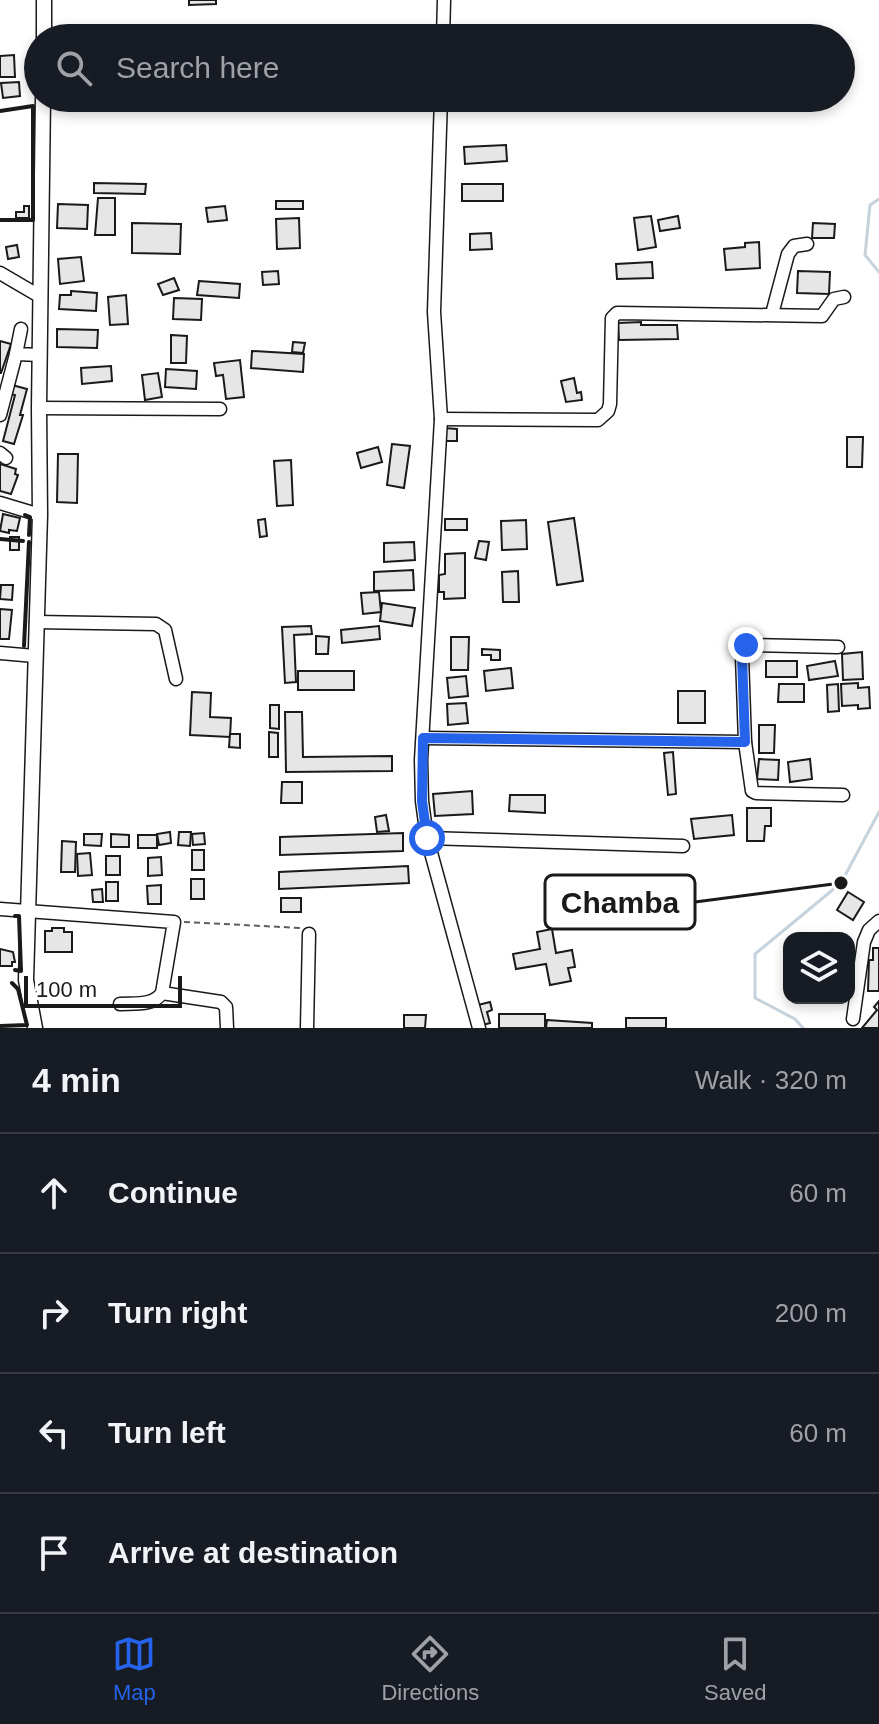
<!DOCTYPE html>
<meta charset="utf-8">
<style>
:root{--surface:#171b24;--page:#242831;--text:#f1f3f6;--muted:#9ea1a6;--line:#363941;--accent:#2563eb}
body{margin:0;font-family:Helvetica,sans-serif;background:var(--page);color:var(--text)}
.controls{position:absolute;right:24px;bottom:24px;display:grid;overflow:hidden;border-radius:16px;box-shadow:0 4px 12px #0003}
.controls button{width:72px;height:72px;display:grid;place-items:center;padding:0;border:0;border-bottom:2px solid var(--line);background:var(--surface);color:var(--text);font:40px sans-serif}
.scale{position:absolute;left:24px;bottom:20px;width:158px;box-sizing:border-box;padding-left:8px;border:4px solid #1a1a1a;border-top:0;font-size:22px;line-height:28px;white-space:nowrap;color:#1a1a1a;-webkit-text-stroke:6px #fff;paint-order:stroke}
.stop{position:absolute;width:24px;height:24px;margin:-18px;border:6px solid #2563eb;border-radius:50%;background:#fff}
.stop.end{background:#2563eb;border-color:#fff;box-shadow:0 2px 8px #0008}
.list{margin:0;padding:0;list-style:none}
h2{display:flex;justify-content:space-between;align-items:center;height:104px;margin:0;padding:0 32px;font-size:34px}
h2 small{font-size:26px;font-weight:400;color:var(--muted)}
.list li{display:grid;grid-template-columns:52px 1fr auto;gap:24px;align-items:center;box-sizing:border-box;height:120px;padding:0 32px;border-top:2px solid var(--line)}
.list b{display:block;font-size:30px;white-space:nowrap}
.list em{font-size:26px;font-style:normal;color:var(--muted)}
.icon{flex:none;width:44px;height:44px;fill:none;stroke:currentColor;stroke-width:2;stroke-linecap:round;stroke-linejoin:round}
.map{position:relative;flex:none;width:879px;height:1028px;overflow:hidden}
.search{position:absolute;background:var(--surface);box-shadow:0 4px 12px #0003;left:24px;right:24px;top:24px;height:88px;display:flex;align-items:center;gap:20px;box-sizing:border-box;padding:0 28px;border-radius:44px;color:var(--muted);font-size:30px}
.sheet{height:584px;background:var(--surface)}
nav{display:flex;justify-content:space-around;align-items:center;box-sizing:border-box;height:112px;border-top:2px solid var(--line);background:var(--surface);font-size:22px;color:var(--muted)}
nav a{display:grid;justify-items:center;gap:4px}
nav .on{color:var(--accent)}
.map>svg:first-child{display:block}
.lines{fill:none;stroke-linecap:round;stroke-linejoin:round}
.stream{stroke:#c6d2dc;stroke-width:3}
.building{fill:#e6e6e6;stroke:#1a1a1a;stroke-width:2}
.minor-casing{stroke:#1a1a1a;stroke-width:15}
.major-casing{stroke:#1a1a1a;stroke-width:17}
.path{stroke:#5f5f5f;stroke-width:2;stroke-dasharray:6 4;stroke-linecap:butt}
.minor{stroke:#fff;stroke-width:12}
.major{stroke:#fff;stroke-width:14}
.wall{stroke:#1a1a1a;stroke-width:4}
.route{stroke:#2563eb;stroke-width:10}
.leader{fill:none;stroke:#1a1a1a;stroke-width:3}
.callout-dot{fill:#1a1a1a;stroke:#fff;stroke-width:3}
.callout{fill:#fff;stroke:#1a1a1a;stroke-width:3}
.callout-label{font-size:30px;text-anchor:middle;font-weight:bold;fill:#1a1a1a}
</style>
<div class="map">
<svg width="879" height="1028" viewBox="0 0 879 1028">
<rect width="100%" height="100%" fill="#fff"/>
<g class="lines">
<!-- stream -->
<g class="stream">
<polyline points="879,199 870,205 865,255 879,272"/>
<polyline points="803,1028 795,1019 755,998 755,954 841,883 879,812"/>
</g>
</g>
<!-- building -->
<g class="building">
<polygon points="189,0 216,0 216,4 189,5"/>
<polygon points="194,26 195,33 212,31 213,38 176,38 175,28"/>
<polygon points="14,55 15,77 0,77 0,56"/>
<polygon points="19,82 20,96 3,98 1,83"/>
<polygon points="506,145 507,161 465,164 464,147"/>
<polygon points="94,183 146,184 145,194 94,193"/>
<rect x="462" y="184" width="41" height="17"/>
<polygon points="98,198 115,198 115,235 95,235"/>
<rect x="276" y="201" width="27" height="8"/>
<polygon points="58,204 88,205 87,229 57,228"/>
<polygon points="24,206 29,206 29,218 16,218 16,212 24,212"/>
<polygon points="225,206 227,220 208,222 206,208"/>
<polygon points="651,216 656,247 638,250 634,218"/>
<polygon points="678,216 680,228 660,231 658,220"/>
<polygon points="299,218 300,248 277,249 276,219"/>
<polygon points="132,223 181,224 180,254 132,253"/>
<polygon points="813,223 835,224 834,238 812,238"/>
<polygon points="491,233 492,249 470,250 470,234"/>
<polygon points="759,242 760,268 726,270 724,249 745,247 745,243"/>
<polygon points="17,245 19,257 8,259 6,247"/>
<polygon points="81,257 84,281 60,284 58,259"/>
<polygon points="652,262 653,278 617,279 616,264"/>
<polygon points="278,271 279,284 263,285 262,272"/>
<polygon points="798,271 830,272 829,294 797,293"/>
<polygon points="174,278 179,290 163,295 158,284"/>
<polygon points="199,281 240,284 239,298 197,295"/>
<polygon points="71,291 97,293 96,311 59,309 60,295 71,295"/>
<polygon points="126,295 128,324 110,325 108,297"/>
<polygon points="174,298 202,299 201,320 173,319"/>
<polygon points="641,322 641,325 677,325 678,339 619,340 618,323"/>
<polygon points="57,329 98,330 97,348 57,347"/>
<polygon points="171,335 187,336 186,363 171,363"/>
<polygon points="0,341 11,344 1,373 0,373"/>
<polygon points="293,342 305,343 303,353 292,352"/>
<polygon points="252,351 304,354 303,372 251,368"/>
<polygon points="240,360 244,397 226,399 223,375 216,376 214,363"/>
<polygon points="111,366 112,381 82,384 81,368"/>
<polygon points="166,369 197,371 196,389 165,387"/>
<polygon points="158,373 162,397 145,400 142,375"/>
<polygon points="574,378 577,393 581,392 582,400 566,402 561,381"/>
<polygon points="12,385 27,389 20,415 23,415 14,444 3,441 15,395 9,394"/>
<polygon points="444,428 457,429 457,441 443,441"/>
<polygon points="847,437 863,437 862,467 847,467"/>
<polygon points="392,444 410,446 404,488 387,485"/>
<polygon points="378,447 382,462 361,468 357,453"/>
<polygon points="58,454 78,454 77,503 57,502"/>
<polygon points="291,460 293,505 277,506 274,461"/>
<polygon points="0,464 16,469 15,474 18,475 11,494 0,491"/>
<polygon points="3,514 20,518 17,531 9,530 9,533 0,531"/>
<polygon points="574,518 583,581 557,585 548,522"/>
<polygon points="265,519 267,536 260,537 258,520"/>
<rect x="445" y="519" width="22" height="11"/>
<polygon points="526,520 527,549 502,550 501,521"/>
<rect x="10" y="537" width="9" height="13"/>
<polygon points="479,541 489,542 486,560 475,558"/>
<polygon points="414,542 415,560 384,562 384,543"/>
<polygon points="465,553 465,598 444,599 444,592 439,592 439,575 445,574 445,554"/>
<polygon points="413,570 414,590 374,591 374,572"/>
<polygon points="518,571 519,602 503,602 502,572"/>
<polygon points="1,585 13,585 12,600 0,599"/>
<polygon points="379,592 381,612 363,614 361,593"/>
<polygon points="382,603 415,608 412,626 380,621"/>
<polygon points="0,609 12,610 9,639 0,639"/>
<polygon points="311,626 312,634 294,635 296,682 285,683 282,627"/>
<polygon points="379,626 380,639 342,643 341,630"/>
<polygon points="316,636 329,637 328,654 316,654"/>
<polygon points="451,637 469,637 468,670 451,670"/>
<polygon points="482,649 500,650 500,660 491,660 491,655 482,655"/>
<polygon points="862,652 863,679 843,680 842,654"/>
<rect x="766" y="661" width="31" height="16"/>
<polygon points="835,661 838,676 809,680 807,666"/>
<polygon points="511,668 513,688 486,691 484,671"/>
<rect x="298" y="671" width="56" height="19"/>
<polygon points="466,676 468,696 449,698 447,678"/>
<polygon points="858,683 858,688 869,687 870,708 858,709 858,705 842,706 841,684"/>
<polygon points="779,684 804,684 804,702 778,702"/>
<polygon points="838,684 839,711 828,712 827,685"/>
<rect x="678" y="691" width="27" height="32"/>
<polygon points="192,692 211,693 210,717 231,718 230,737 190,735"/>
<polygon points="466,703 468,723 448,725 447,704"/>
<polygon points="270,705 279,705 279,729 270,728"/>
<polygon points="285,712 302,712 303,757 392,756 392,771 286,772"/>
<polygon points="759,725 775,725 774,753 759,753"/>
<polygon points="269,732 278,733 278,757 269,757"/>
<polygon points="230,734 240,734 240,748 229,747"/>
<polygon points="673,752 676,794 668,795 664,753"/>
<polygon points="759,759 779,760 778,780 757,779"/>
<polygon points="810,759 812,779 790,782 788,762"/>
<polygon points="282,782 302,782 302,803 281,803"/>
<polygon points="472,791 473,814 435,816 433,794"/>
<polygon points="510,795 545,795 545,813 509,811"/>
<polygon points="747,808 771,808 771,826 765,826 764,841 747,841"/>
<polygon points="386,815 389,831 377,832 375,817"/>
<polygon points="732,815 734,835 694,839 691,819"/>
<polygon points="170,832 171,843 159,845 157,834"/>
<polygon points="179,832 191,832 190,846 178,845"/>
<polygon points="204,833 205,844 193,845 192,834"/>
<polygon points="403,833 403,851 280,855 280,837"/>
<polygon points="84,834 102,834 101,846 84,845"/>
<polygon points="111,834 129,835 129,847 111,847"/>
<rect x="138" y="835" width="19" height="13"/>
<polygon points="62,841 76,842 75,872 61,872"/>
<rect x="192" y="850" width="12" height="20"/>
<polygon points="90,853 92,875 78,876 77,854"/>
<rect x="106" y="856" width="14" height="19"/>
<polygon points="161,857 162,875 148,876 148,858"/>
<polygon points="408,866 409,883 279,889 279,872"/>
<rect x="191" y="879" width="13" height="20"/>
<rect x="106" y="882" width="12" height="19"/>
<polygon points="161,885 161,904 148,904 147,886"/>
<polygon points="102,889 103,902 93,902 92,890"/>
<polygon points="848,892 864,902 853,920 837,910"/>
<rect x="281" y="898" width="20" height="14"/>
<polygon points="52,928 64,928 64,932 72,932 72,952 45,952 45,931 52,931"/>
<polygon points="552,929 556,953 572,950 575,967 568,968 571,981 550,985 546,964 516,969 513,954 540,949 537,932"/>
<polygon points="873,948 879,948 879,991 868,991 869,960 873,960"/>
<polygon points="0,949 13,952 15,962 12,962 12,966 0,966"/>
<polygon points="879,1001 879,1028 862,1028 877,1010 874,1007"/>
<polygon points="490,1002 492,1010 487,1012 490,1023 483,1025 478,1005"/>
<rect x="499" y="1014" width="46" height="14"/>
<polygon points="404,1015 426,1015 425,1028 404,1028"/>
<rect x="626" y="1018" width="40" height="10"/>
<polygon points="547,1020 592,1023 592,1028 546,1028"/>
</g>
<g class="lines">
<defs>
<g id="minor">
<polyline points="443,38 444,0"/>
<polyline points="441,98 434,312 441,419 421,760 422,801 427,838 479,1028"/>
<polyline points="0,273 41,297"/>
<polyline points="772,314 788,254 794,246 807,244"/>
<polyline points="21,329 16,354 40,355"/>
<polyline points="39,408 220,409"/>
<polyline points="0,415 16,354"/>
<polyline points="441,419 598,420 608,411 610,404 612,318 617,313 822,316 834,299 844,297"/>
<polyline points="0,453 6,458"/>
<polyline points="0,503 40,515"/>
<polyline points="36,622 156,624 165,630 176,679"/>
<polyline points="838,647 746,645 743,648 742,656 745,742 752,791 756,793 843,795"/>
<polyline points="0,653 35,656"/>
<polyline points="423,738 745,742"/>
<polyline points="427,838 683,846"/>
<path d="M 0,909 L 174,922 L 162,993 C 153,1006 135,1003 120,1004"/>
<polyline points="162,993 221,1002 226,1007 227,1028"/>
<polyline points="853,1019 864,942 869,930 879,921"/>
<polyline points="307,1028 309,934"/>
</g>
<g id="major">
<polyline points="44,38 44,0"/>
<polyline points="35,1028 26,980 40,515 39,408 43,98"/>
</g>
</defs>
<!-- minor casing -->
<use href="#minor" class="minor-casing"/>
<!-- major casing -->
<use href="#major" class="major-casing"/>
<!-- path -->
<polyline class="path" points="184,922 301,928"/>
<!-- minor -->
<use href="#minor" class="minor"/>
<!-- major -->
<use href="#major" class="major"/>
<!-- wall -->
<g class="wall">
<polyline points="0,111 33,106 33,220 0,220"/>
<polyline points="25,515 30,517 29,535"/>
<polyline points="0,539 23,541"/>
<polyline points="24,646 29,542"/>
<polyline points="15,916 19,916 21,971 15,970"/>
<polyline points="0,1026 27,1025 18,989 12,983"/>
</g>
</g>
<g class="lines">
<!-- route -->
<polyline class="route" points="427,838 422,801 423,738 745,742 742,656 743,648 746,645"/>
</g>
<!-- callouts -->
<path class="leader" d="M841 883L695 902"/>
<circle class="callout-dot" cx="841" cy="883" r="8"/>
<rect class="callout" x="545" y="875" width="150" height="54" rx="8"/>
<g class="callout-label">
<text x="620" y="913">Chamba</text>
</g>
</svg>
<div class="controls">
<button><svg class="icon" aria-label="layers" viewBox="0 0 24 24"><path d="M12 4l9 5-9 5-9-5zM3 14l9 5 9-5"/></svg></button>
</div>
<div class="scale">100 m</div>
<div class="stop" style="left:427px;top:838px"></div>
<div class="stop end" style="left:746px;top:645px"></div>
<div class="search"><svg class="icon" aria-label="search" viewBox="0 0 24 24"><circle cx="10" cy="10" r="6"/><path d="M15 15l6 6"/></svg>Search here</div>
</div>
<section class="sheet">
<h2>4 min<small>Walk · 320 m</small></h2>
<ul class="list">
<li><svg class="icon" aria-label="ahead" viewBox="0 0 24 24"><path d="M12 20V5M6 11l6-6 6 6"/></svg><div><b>Continue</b></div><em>60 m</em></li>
<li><svg class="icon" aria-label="right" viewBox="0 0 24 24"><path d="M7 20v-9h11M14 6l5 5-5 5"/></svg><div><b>Turn right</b></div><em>200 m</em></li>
<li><svg class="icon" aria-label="left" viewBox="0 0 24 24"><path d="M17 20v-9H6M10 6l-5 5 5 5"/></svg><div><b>Turn left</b></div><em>60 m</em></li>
<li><svg class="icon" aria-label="arrive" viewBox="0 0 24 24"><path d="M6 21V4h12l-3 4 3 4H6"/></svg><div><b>Arrive at destination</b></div></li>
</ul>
</section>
<nav>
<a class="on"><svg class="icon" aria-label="map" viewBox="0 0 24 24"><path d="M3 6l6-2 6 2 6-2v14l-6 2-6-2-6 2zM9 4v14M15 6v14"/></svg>Map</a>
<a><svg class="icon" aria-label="directions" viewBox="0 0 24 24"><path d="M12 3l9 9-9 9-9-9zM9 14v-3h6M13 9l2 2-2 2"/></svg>Directions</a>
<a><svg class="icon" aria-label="saved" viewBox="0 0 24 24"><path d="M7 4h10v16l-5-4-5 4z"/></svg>Saved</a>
</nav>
